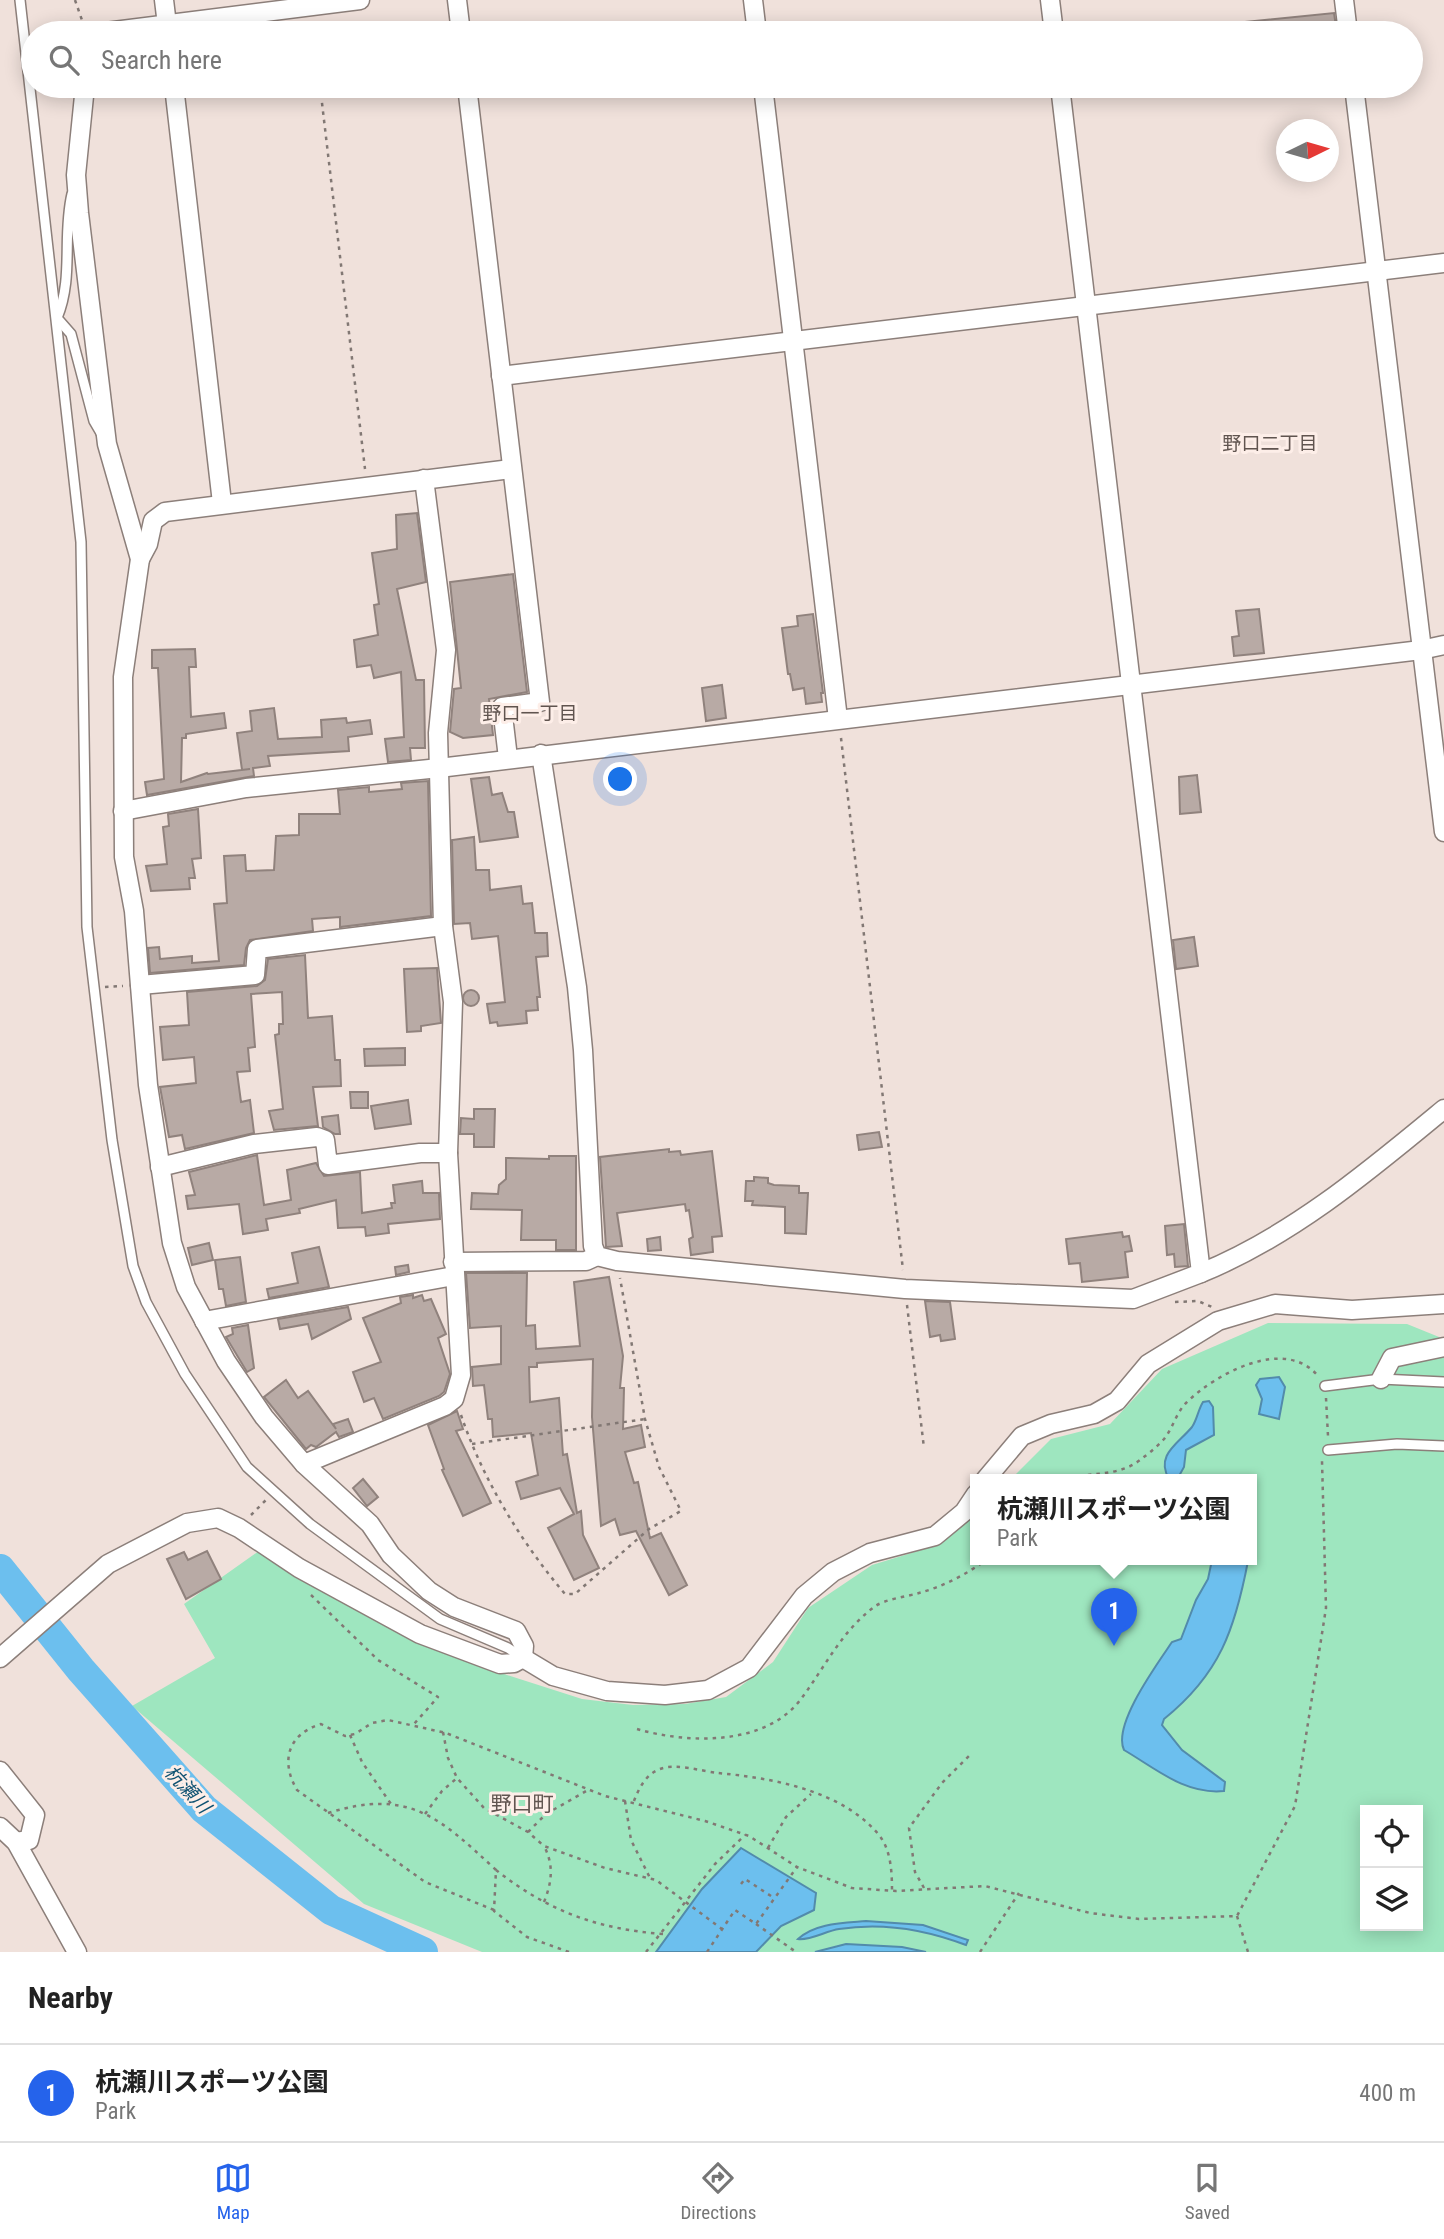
<!DOCTYPE html>
<meta charset="utf-8">
<style>
:root{--surface:#fff;--page:#f6f6f6;--text:#222;--muted:#767676;--line:#e0e0e0;--accent:#2563eb}
body{margin:0;font-family:"Roboto Condensed","Noto Sans JP",sans-serif;background:var(--page);color:var(--text)}
.controls{position:absolute;right:21px;bottom:21px;display:grid;overflow:hidden;border-radius:0px;box-shadow:0 4px 18px #0003}
.controls button{width:63px;height:63px;display:grid;place-items:center;padding:0;border:0;border-bottom:2px solid var(--line);background:var(--surface);color:var(--text);font:35px sans-serif}
.compass{position:absolute;left:1276px;top:119px;width:63px;height:63px;border-radius:50%;background:var(--surface);box-shadow:0 4px 18px #0003;rotate:85deg}
.you{position:absolute;left:621px;top:780px;width:24px;height:24px;margin:-18px;border:5px solid #fff;border-radius:50%;background:#1a73e8;box-shadow:0 0 0 10px #1a73e833}
.badge{display:grid;place-items:center;width:46px;height:46px;border-radius:50%;background:var(--accent);color:#fff;font-size:23px;font-weight:700}
.pin{position:absolute;translate:-50% -58px;filter:drop-shadow(0 2px 4px #0008)}
.pin::after{content:'';position:absolute;top:37px;width:24px;height:21px;background:inherit;clip-path:polygon(0 0,100% 0,50% 100%)}
.popup{position:absolute;left:970px;top:1474px;width:287px;height:91px;box-sizing:border-box;display:grid;place-content:center;border-radius:0px;background:var(--surface);filter:drop-shadow(0 2px 5px #0005);font-size:23px;white-space:nowrap;color:var(--muted)}
.popup b{font-size:26px;color:var(--text)}
.popup::after{content:'';position:absolute;left:50%;top:100%;margin-left:-14px;border:14px solid transparent;border-top-color:var(--surface)}
.list{margin:0;padding:0;list-style:none}
h2{display:flex;justify-content:space-between;align-items:center;height:91px;margin:0;padding:0 28px;font-size:30px}
h2 small{font-size:23px;font-weight:400;color:var(--muted)}
.list li{display:grid;grid-template-columns:46px 1fr auto;gap:21px;align-items:center;box-sizing:border-box;height:98px;padding:0 28px;border-top:2px solid var(--line)}
.list b{display:block;font-size:26px;white-space:nowrap}
.list p{margin:0;font-size:23px;white-space:nowrap;color:var(--muted)}
.list em{font-size:23px;font-style:normal;color:var(--muted)}
.icon{flex:none;width:38px;height:38px;fill:none;stroke:currentColor;stroke-width:2;stroke-linecap:round;stroke-linejoin:round}
.map{position:relative;flex:none;width:1444px;height:1952px;overflow:hidden}
.search{position:absolute;background:var(--surface);box-shadow:0 4px 18px #0003;left:21px;right:21px;top:21px;height:77px;display:flex;align-items:center;gap:18px;box-sizing:border-box;padding:0 24px;border-radius:38px;color:var(--muted);font-size:26px}
.sheet{height:189px;background:var(--surface)}
nav{display:flex;justify-content:space-around;align-items:center;box-sizing:border-box;height:98px;border-top:2px solid var(--line);background:var(--surface);font-size:19px;color:var(--muted)}
nav a{display:grid;justify-items:center;gap:4px}
nav .on{color:var(--accent)}
.map>svg:first-child{display:block}
.green{fill:#9ee6bf;fill-rule:evenodd}
.water{fill:#6cbfee;stroke:#528bab;stroke-width:2}
.lines{fill:none;stroke-linecap:round;stroke-linejoin:round}
.river{stroke:#6cbfee;stroke-width:30}
.building{fill:#b8aaa5;stroke:#90827d;stroke-width:2}
.lane-casing{stroke:#8c7f7a;stroke-width:12}
.street-casing{stroke:#8c7f7a;stroke-width:21}
.path{stroke:#827874;stroke-width:2.5;stroke-dasharray:3.5 5;stroke-linecap:butt}
.lane{stroke:#fff;stroke-width:9}
.street{stroke:#fff;stroke-width:18}
.labels{text-anchor:middle;stroke-width:6;stroke-linejoin:round;paint-order:stroke}
.neighbourhood-label{font-size:19px;fill:#60544f;stroke:#fdeee8}
.water-label{font-size:19px;font-style:italic;fill:#105272;stroke:#fdeee8}
.quarter-label{font-size:21px;fill:#60544f;stroke:#fdeee8}
</style>
<div class="map">
<svg width="1444" height="1952" viewBox="0 0 1444 1952">
<rect width="100%" height="100%" fill="#f0e1db"/>
<!-- green -->
<path class="green" d="M 1268,1323 L 1407,1324 L 1444,1339 L 1444,1952 L 482,1952 L 364,1904 L 132,1706 L 215,1658 L 184,1604 L 259,1551 L 407,1635 L 504,1674 L 582,1699 L 633,1705 L 685,1704 L 726,1697 L 773,1662 L 808,1608 L 872,1565 L 941,1544 L 976,1514 L 976,1560 L 1252,1560 L 1252,1480 L 1010,1480 L 1051,1439 L 1110,1424 L 1162,1369 ZM 1365,1810 L 1418,1810 L 1418,1926 L 1365,1926 Z"/>
<!-- water -->
<g class="water">
<polygon points="1279,1377 1285,1387 1279,1419 1259,1414 1262,1399 1256,1385 1260,1379"/>
<path d="M 1209,1401 L 1213,1407 L 1214,1435 L 1186,1450 L 1184,1467 L 1179,1476 L 1169,1479 C 1155,1455 1178,1444 1192,1427 C 1197,1420 1198,1410 1203,1402 Z"/>
<path d="M 1212,1560 L 1248,1561 C 1235,1629 1220,1674 1164,1719 L 1162,1725 L 1182,1750 L 1225,1782 L 1224,1791 C 1185,1795 1155,1768 1124,1750 C 1112,1725 1158,1663 1172,1642 L 1181,1639 L 1196,1600 L 1208,1579 Z"/>
<polygon points="741,1848 816,1893 814,1910 781,1926 756,1952 656,1952 702,1889"/>
<path d="M 866,1921 L 923,1925 L 968,1940 L 966,1945 C 924,1929 883,1922 839,1929 C 826,1931 809,1941 798,1939 C 815,1923 843,1923 866,1921 Z"/>
<polygon points="846,1944 902,1947 926,1952 815,1952"/>
</g>
<g class="lines">
<!-- river -->
<polyline class="river" points="0,1569 81,1670 204,1809 331,1910 423,1952"/>
</g>
<!-- building -->
<g class="building">
<polygon points="1334,13 1337,33 1227,33 1226,24"/>
<polygon points="417,513 426,582 397,589 416,680 424,680 425,748 410,748 411,760 388,762 385,739 404,737 401,672 374,678 371,665 357,667 354,640 378,635 374,605 379,604 372,553 397,549 396,515"/>
<polygon points="513,574 527,692 489,699 493,735 463,738 450,732 454,689 461,688 450,582"/>
<polygon points="1259,609 1264,653 1234,656 1232,637 1239,636 1236,611"/>
<polygon points="813,614 823,693 821,693 822,702 806,704 804,688 793,690 790,674 788,674 782,628 798,626 797,616"/>
<polygon points="195,649 196,667 189,667 191,717 224,713 226,728 186,734 186,738 182,738 181,782 207,773 208,774 250,769 242,770 237,733 252,731 250,711 274,708 278,739 322,737 321,720 346,718 347,723 370,720 372,734 348,737 349,751 268,756 270,766 253,768 254,776 147,795 145,782 164,779 158,668 152,668 152,650"/>
<polygon points="722,685 726,718 706,721 702,688"/>
<polygon points="1197,775 1201,812 1180,814 1179,777"/>
<polygon points="489,777 492,795 502,793 508,812 514,812 518,837 480,842 471,779"/>
<polygon points="428,781 431,916 340,927 340,917 312,919 313,931 250,940 246,948 244,965 150,973 148,948 159,947 160,959 192,956 192,963 219,961 214,904 227,903 224,856 245,855 246,871 274,870 276,836 299,835 299,814 340,814 338,790 369,787 369,792 402,789 401,783"/>
<polygon points="198,809 201,858 192,859 195,878 189,878 190,889 151,891 146,866 167,864 163,827 169,826 168,814"/>
<polygon points="474,837 476,870 489,870 490,890 521,886 523,904 532,903 535,933 547,933 548,956 536,957 540,997 537,997 538,1010 526,1011 527,1023 498,1026 497,1022 490,1023 487,1004 505,1002 498,936 472,939 470,923 454,924 452,840"/>
<polygon points="1194,937 1198,966 1176,969 1173,940"/>
<polygon points="305,955 308,1018 332,1016 335,1060 340,1060 341,1086 313,1087 318,1126 274,1130 269,1111 283,1109 275,1035 279,1034 279,1024 283,1024 282,992 251,994 255,1047 248,1048 250,1071 237,1072 241,1102 250,1100 254,1133 185,1149 182,1135 169,1137 160,1087 196,1083 194,1057 163,1060 160,1027 189,1025 187,992 257,986 265,980 268,959"/>
<polygon points="437,968 441,1023 421,1026 421,1031 407,1032 404,969"/>
<circle cx="471" cy="998" r="8"/>
<polygon points="405,1048 405,1065 365,1066 364,1049"/>
<polygon points="350,1092 368,1092 368,1108 351,1108"/>
<polygon points="408,1100 411,1124 375,1129 371,1106"/>
<polygon points="474,1109 495,1109 494,1147 474,1147 474,1134 460,1134 461,1118 474,1119"/>
<polygon points="338,1115 340,1134 335,1134 323,1127 322,1117"/>
<polygon points="879,1132 882,1147 859,1150 857,1135"/>
<polygon points="669,1149 669,1152 680,1151 681,1155 712,1151 722,1236 712,1237 713,1252 691,1255 689,1239 693,1237 689,1210 686,1211 685,1204 617,1213 622,1246 606,1247 600,1157"/>
<polygon points="257,1155 264,1205 291,1200 287,1170 316,1163 324,1176 360,1172 362,1213 392,1208 391,1203 395,1203 393,1185 422,1181 423,1193 439,1193 440,1219 388,1224 389,1233 366,1236 365,1227 338,1228 336,1200 299,1209 300,1213 266,1219 268,1230 243,1234 239,1204 188,1209 186,1196 195,1195 189,1172"/>
<polygon points="549,1156 576,1156 576,1250 556,1250 556,1240 521,1240 522,1210 471,1209 472,1193 498,1194 499,1185 506,1179 506,1158 549,1159"/>
<polygon points="754,1177 768,1178 768,1183 774,1185 799,1186 799,1193 808,1193 806,1234 785,1233 785,1207 752,1205 753,1201 745,1201 746,1181 754,1181"/>
<polygon points="1184,1224 1188,1266 1175,1267 1174,1254 1167,1255 1165,1226"/>
<polygon points="1122,1232 1123,1237 1129,1236 1132,1251 1125,1252 1128,1277 1082,1282 1080,1263 1069,1264 1066,1239"/>
<polygon points="660,1237 661,1250 648,1251 647,1239"/>
<polygon points="209,1243 213,1260 192,1265 188,1248"/>
<polygon points="319,1247 329,1287 269,1298 267,1289 298,1283 292,1253"/>
<polygon points="240,1257 246,1302 226,1306 223,1289 219,1289 215,1260"/>
<polygon points="408,1265 409,1272 396,1275 395,1267"/>
<polygon points="466,1273 527,1273 526,1326 535,1325 536,1349 580,1346 574,1282 609,1277 623,1356 620,1388 624,1388 623,1429 641,1425 645,1447 625,1452 634,1483 638,1482 650,1538 661,1533 687,1585 669,1595 636,1531 620,1535 615,1519 601,1526 592,1417 593,1359 537,1363 537,1367 529,1367 530,1402 559,1398 563,1455 567,1454 577,1513 581,1511 583,1535 599,1568 574,1580 548,1528 574,1514 560,1488 521,1499 516,1482 538,1475 531,1433 493,1437 492,1419 488,1419 484,1385 473,1386 472,1367 501,1364 501,1326 470,1328"/>
<polygon points="413,1295 413,1298 422,1295 424,1301 431,1299 446,1334 438,1338 450,1374 444,1392 439,1396 383,1419 374,1398 364,1402 353,1372 381,1362 363,1318 401,1303 400,1297"/>
<polygon points="925,1301 950,1302 955,1339 941,1341 940,1335 930,1337"/>
<polygon points="348,1307 351,1319 312,1339 308,1324 280,1329 278,1319"/>
<polygon points="248,1325 254,1368 247,1372 226,1337 233,1334 232,1328"/>
<polygon points="286,1380 298,1398 308,1391 336,1429 333,1424 348,1419 353,1432 339,1437 336,1432 316,1447 311,1445 306,1449 264,1397"/>
<polygon points="457,1411 463,1429 456,1431 491,1503 463,1516 442,1470 444,1469 428,1425"/>
<polygon points="363,1479 378,1497 367,1506 353,1488"/>
<polygon points="207,1551 221,1579 186,1599 167,1559 184,1552 188,1560"/>
</g>
<g class="lines">
<defs>
<g id="lane">
<polyline points="20,0 81,542 87,927 112,1140 133,1266 146,1302 185,1374 247,1467 310,1524 440,1619 508,1648 523,1658"/>
<path d="M 72,194 C 62,236 74,277 57,318 L 71,334 L 94,421 L 101,433"/>
<polyline points="1325,1386 1381,1379 1444,1382"/>
<polyline points="1328,1450 1397,1444 1444,1446"/>
</g>
<g id="street">
<polyline points="164,0 168,33"/>
<polyline points="457,0 461,33"/>
<polyline points="753,0 757,33"/>
<polyline points="1050,0 1054,33"/>
<polyline points="1344,0 1348,33"/>
<polyline points="98,33 360,0"/>
<polyline points="174,86 222,503"/>
<polyline points="467,86 540,702 502,707 508,758"/>
<polyline points="763,86 838,719"/>
<polyline points="1354,86 1444,832"/>
<polyline points="501,376 1444,263"/>
<polyline points="140,559 148,544 153,521 165,512 511,469"/>
<polyline points="541,754 577,987 583,1050 593,1246 597,1256 617,1261 905,1289 1133,1299 1201,1273 1060,86"/>
<polyline points="123,811 246,788 439,768 1421,650 1444,645"/>
<polyline points="140,985 255,975 257,949 443,926"/>
<polyline points="160,1167 254,1144 317,1137 325,1140 328,1165 420,1153 448,1153"/>
<polyline points="453,1262 586,1261 597,1256"/>
<path d="M 1201,1273 C 1292,1236 1369,1171 1444,1109"/>
<polyline points="204,1321 454,1276"/>
<polyline points="1381,1379 1392,1358 1444,1347"/>
<polyline points="304,1464 445,1406 454,1399 461,1375 448,1153 453,1002 443,926 438,733 446,650 424,479"/>
<polyline points="985,1480 1022,1436 1051,1424 1094,1414 1117,1401 1148,1364 1218,1321 1275,1304 1352,1310 1444,1304"/>
<polyline points="0,1658 108,1564 187,1523 218,1518 239,1528 299,1568 420,1634 500,1664 514,1663 523,1658 524,1646 516,1631 454,1607 429,1591 391,1555 370,1524 304,1464 264,1417 226,1361 186,1287 172,1243 148,1085 134,911 124,857 123,677 140,559 107,444 79,213 76,175 85,86"/>
<polyline points="523,1658 553,1676 607,1691 665,1695 708,1690 749,1668 804,1596 833,1572 870,1553 935,1536 964,1512 976,1494"/>
<polyline points="0,1771 35,1815 29,1840 16,1842"/>
<polyline points="0,1827 16,1842 77,1952"/>
</g>
</defs>
<!-- lane casing -->
<use href="#lane" class="lane-casing"/>
<!-- street casing -->
<use href="#street" class="street-casing"/>
<!-- path -->
<g class="path">
<polyline points="75,0 83,23"/>
<polyline points="312,23 313,33"/>
<polyline points="320,86 365,469"/>
<polyline points="841,738 903,1270"/>
<polyline points="105,987 123,986"/>
<polyline points="1175,1302 1198,1301 1212,1307"/>
<polyline points="907,1305 924,1448"/>
<polyline points="1326,1398 1328,1436"/>
<path d="M 461,1415 C 483,1480 521,1542 565,1594 L 575,1594 L 649,1529 L 681,1511 L 659,1467 L 645,1419 L 620,1278"/>
<polyline points="472,1444 645,1419"/>
<path d="M 1063,1480 C 1088,1471 1117,1478 1140,1460 C 1148,1454 1157,1447 1164,1439 C 1173,1428 1176,1413 1186,1403 C 1215,1374 1285,1336 1318,1376"/>
<polyline points="251,1515 266,1500"/>
<polyline points="311,1595 378,1660 438,1697 414,1724"/>
<path d="M 637,1729 C 688,1744 766,1746 801,1699 C 825,1667 841,1632 874,1607 C 885,1599 905,1597 919,1593 C 942,1587 967,1574 986,1560"/>
<polyline points="443,1732 448,1758 457,1778 484,1808 528,1832 544,1846 605,1868 656,1880 722,1929"/>
<polyline points="350,1735 362,1762 391,1804"/>
<polyline points="625,1801 631,1840 650,1878"/>
<path d="M 634,1801 C 639,1788 646,1774 660,1769 C 675,1763 701,1771 718,1773 C 771,1778 842,1790 879,1835 C 891,1850 892,1872 892,1891"/>
<path d="M 328,1813 C 409,1788 439,1817 496,1870"/>
<polyline points="425,1814 442,1791 457,1778"/>
<polyline points="528,1832 546,1814 588,1790"/>
<polyline points="768,1848 786,1817 811,1794"/>
<polyline points="741,1884 745,1879 774,1898"/>
<polyline points="924,1888 915,1872 909,1828 942,1783 972,1753"/>
<path d="M 544,1902 C 552,1882 554,1865 544,1846"/>
<path d="M 494,1910 L 425,1882 L 297,1790 C 280,1761 288,1734 321,1724 L 345,1736 L 355,1734 L 372,1723 L 388,1720 L 446,1733 L 605,1796 L 705,1821 L 749,1836 L 797,1867 L 852,1888 L 896,1891 L 985,1886 L 1090,1913 L 1139,1919 L 1237,1916 L 1295,1806 L 1326,1608 L 1322,1461"/>
<polyline points="1237,1916 1248,1952"/>
<polyline points="756,1924 796,1952"/>
<path d="M 569,1952 L 527,1937 L 494,1911 L 496,1870 C 548,1911 597,1929 663,1934"/>
<polyline points="646,1952 715,1864 745,1835"/>
<polyline points="707,1952 735,1910 756,1924 797,1867"/>
<polyline points="980,1952 1019,1893"/>
</g>
<!-- lane -->
<use href="#lane" class="lane"/>
<!-- street -->
<use href="#street" class="street"/>
</g>
<g class="labels">
<!-- neighbourhood labels -->
<g class="neighbourhood-label">
<text x="1270" y="450">野口二丁目</text>
<text x="530" y="720">野口一丁目</text>
</g>
<!-- water labels -->
<g class="water-label">
<text transform="translate(188 1789) rotate(47)" y="7">杭瀬川</text>
</g>
<!-- quarter labels -->
<g class="quarter-label">
<text x="522" y="1811">野口町</text>
</g>
</g>
</svg>
<div class="controls">
<button><svg class="icon" aria-label="locate" viewBox="0 0 24 24"><circle cx="12" cy="12" r="6"/><path d="M12 2v4M12 18v4M2 12h4M18 12h4"/></svg></button>
<button><svg class="icon" aria-label="layers" viewBox="0 0 24 24"><path d="M12 4l9 5-9 5-9-5zM3 14l9 5 9-5"/></svg></button>
</div>
<svg class="compass" viewBox="-18 -18 36 36"><path d="M0-13l5 13h-10z" fill="#e53935"/><path d="M0 13l5-13h-10z" fill="#767676"/></svg>
<div class="you"></div>
<div class="pin badge" style="left:1114px;top:1646px">1</div>
<div class="popup"><b>杭瀬川スポーツ公園</b>Park</div>
<div class="search"><svg class="icon" aria-label="search" viewBox="0 0 24 24"><circle cx="10" cy="10" r="6"/><path d="M15 15l6 6"/></svg>Search here</div>
</div>
<section class="sheet">
<h2>Nearby<small></small></h2>
<ul class="list">
<li><span class="badge">1</span><div><b>杭瀬川スポーツ公園</b><p>Park</p></div><em>400 m</em></li>
</ul>
</section>
<nav>
<a class="on"><svg class="icon" aria-label="map" viewBox="0 0 24 24"><path d="M3 6l6-2 6 2 6-2v14l-6 2-6-2-6 2zM9 4v14M15 6v14"/></svg>Map</a>
<a><svg class="icon" aria-label="directions" viewBox="0 0 24 24"><path d="M12 3l9 9-9 9-9-9zM9 14v-3h6M13 9l2 2-2 2"/></svg>Directions</a>
<a><svg class="icon" aria-label="saved" viewBox="0 0 24 24"><path d="M7 4h10v16l-5-4-5 4z"/></svg>Saved</a>
</nav>
